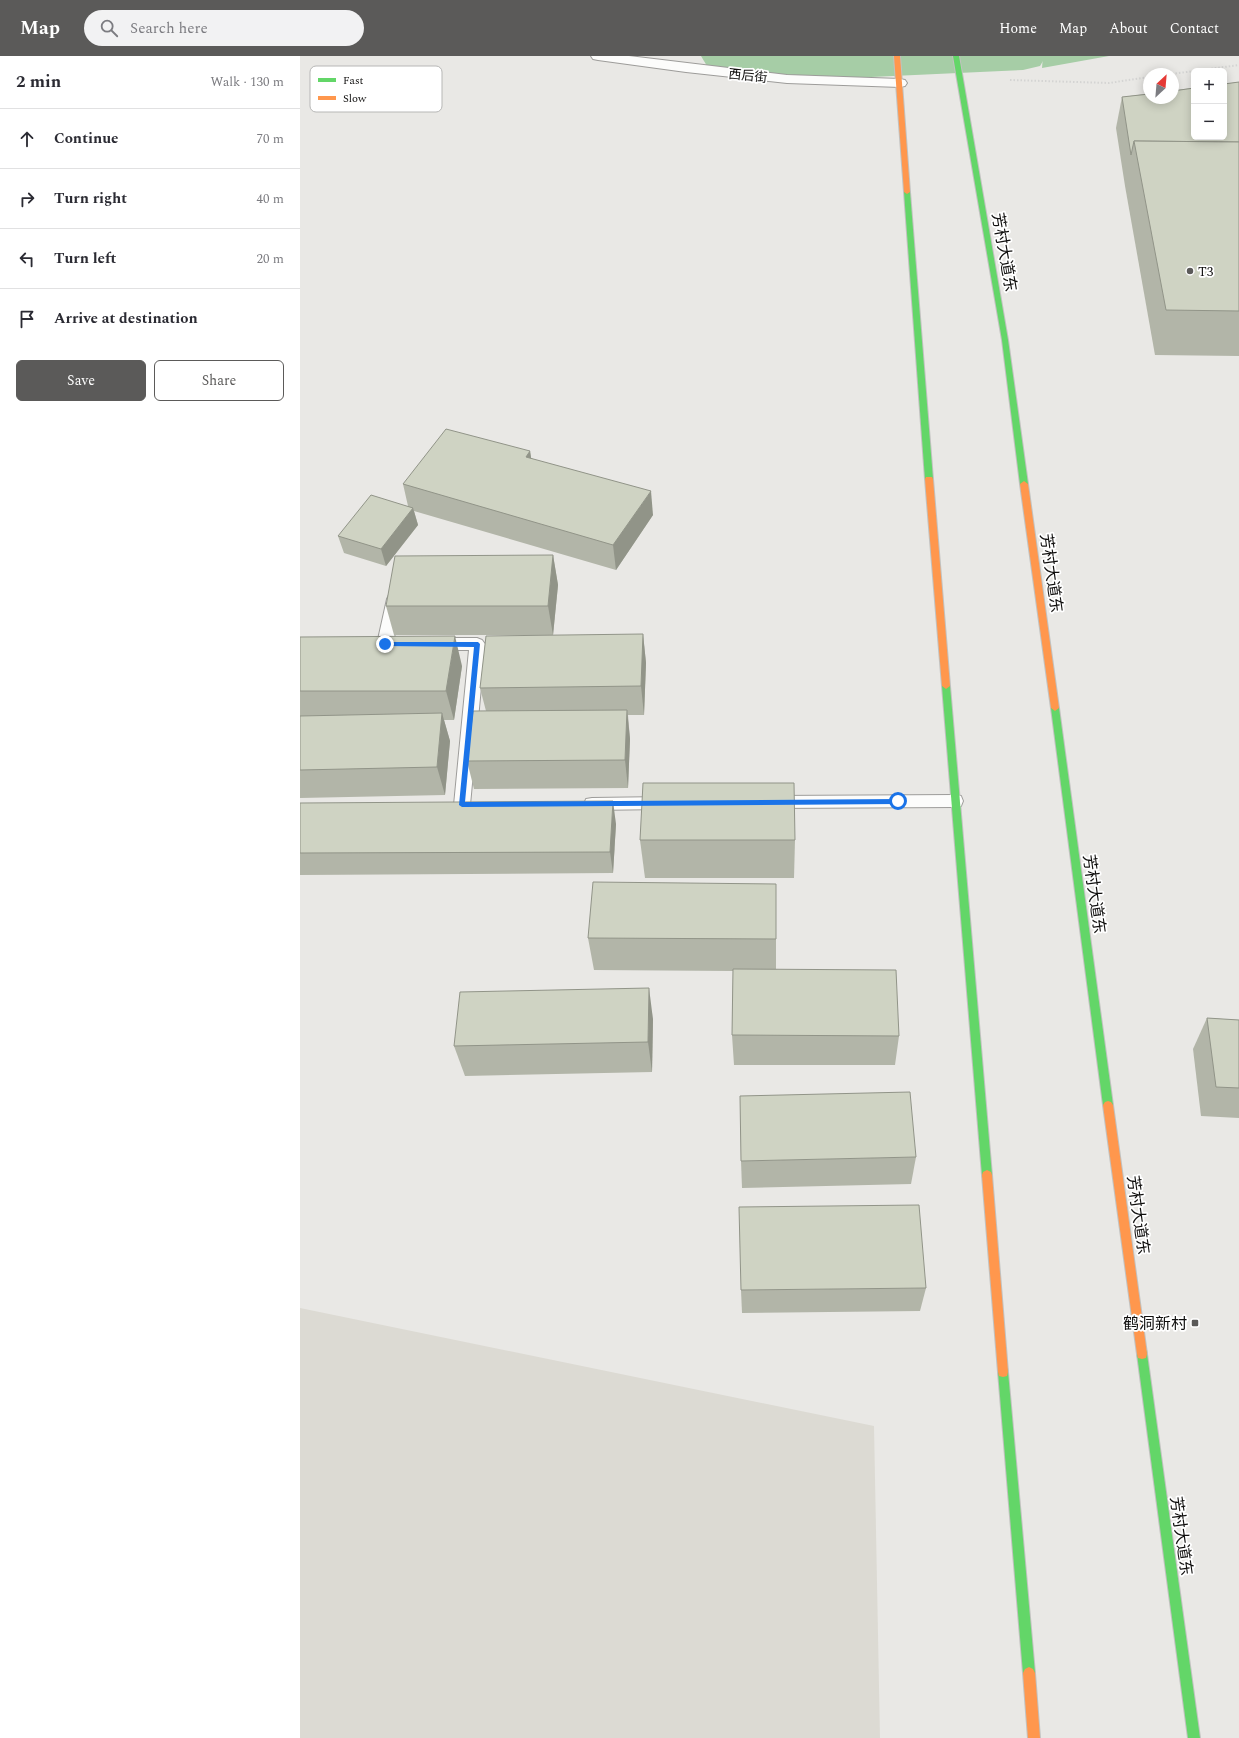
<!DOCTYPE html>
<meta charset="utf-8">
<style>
:root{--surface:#fff;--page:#f2f2f3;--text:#2b2b33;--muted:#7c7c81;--line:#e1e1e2;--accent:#5b5a59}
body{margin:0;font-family:Spectral,"Noto Sans SC",serif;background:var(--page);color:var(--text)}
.controls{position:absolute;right:12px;top:12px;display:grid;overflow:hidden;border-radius:6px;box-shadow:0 2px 10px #0003}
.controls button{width:36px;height:36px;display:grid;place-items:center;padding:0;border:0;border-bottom:1px solid var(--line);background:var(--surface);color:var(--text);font:20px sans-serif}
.compass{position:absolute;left:843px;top:12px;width:36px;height:36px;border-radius:50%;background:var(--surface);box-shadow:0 2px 10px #0003;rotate:26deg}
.stop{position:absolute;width:12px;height:12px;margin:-9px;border:3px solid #1a73e8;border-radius:50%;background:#fff}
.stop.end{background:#1a73e8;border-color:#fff;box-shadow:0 1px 4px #0008}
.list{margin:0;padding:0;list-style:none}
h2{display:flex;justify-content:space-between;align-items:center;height:52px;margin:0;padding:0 16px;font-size:17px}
h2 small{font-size:13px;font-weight:400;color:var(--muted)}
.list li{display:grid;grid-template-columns:26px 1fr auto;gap:12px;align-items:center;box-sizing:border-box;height:60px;padding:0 16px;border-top:1px solid var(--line)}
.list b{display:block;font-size:15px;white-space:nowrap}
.list em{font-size:13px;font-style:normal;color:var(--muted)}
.actions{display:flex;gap:8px;padding:12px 16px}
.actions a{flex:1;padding:9px 0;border:1px solid var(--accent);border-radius:6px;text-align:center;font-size:14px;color:var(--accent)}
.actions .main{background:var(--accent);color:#fff}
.icon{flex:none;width:22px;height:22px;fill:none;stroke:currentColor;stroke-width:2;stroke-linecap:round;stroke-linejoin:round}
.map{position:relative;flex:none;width:939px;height:1682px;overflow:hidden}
header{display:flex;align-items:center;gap:24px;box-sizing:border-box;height:56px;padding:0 20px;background:var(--accent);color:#fff}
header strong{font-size:19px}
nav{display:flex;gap:22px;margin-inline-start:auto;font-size:14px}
.search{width:280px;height:36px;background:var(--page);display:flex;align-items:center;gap:10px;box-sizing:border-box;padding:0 14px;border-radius:22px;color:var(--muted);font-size:15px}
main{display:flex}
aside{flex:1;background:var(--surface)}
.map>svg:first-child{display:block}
.built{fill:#dcdad3}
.water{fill:#a6cda6}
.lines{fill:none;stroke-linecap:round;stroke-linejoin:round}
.river{fill:#a6cda6;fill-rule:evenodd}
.lane-casing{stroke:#9d9c9a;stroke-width:2}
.street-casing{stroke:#9d9c9a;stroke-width:2}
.fast-casing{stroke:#c2c2c0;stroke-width:2}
.slow-casing{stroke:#c2c2c0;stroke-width:2}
.path{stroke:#d4d4d3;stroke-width:2;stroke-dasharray:1.5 2;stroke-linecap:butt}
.lane{fill:#fcfcfb;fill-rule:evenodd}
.street{fill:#fcfcfb;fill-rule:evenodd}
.fast{fill:#63d668;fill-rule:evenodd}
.slow{fill:#ff974d;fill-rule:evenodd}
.wall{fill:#b2b5a8}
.shaded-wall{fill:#919488}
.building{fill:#cfd3c3;stroke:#919488}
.route{fill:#1a73e8}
.poi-dot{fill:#5b5a59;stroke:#fff;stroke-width:1.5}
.labels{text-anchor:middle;stroke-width:3.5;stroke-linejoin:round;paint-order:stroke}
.far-street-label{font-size:13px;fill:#0f0e0d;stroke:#fff}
.far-poi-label{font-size:13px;fill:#0f0e0d;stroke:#fff;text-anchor:start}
.street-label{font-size:16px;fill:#0f0e0d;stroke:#fff}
.poi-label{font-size:16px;fill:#0f0e0d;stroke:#fff;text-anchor:end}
.key{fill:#fff;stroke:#b7b7b6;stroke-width:1}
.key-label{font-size:11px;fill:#0f0e0d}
</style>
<header>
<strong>Map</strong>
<div class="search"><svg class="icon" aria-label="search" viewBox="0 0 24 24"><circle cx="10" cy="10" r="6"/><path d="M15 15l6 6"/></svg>Search here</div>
<nav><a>Home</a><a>Map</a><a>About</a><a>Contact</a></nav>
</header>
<main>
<aside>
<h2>2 min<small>Walk · 130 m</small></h2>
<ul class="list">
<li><svg class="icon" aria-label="ahead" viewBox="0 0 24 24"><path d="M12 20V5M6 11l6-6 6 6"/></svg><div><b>Continue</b></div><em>70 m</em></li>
<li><svg class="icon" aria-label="right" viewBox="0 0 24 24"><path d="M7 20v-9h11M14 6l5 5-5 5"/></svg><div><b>Turn right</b></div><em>40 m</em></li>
<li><svg class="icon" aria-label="left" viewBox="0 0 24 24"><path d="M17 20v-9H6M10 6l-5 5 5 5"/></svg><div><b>Turn left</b></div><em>20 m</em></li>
<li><svg class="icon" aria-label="arrive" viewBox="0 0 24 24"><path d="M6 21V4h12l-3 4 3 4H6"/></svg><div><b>Arrive at destination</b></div></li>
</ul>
<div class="actions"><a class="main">Save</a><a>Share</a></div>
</aside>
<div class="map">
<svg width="939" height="1682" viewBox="0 0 939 1682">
<rect width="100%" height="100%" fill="#e9e8e5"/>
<!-- built -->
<polygon class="built" points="0,1252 574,1370 580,1682 0,1682"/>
<!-- water -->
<polygon class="water" points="743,0 809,0 742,12"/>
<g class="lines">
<!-- river -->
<polygon class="river" points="401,0 746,0 740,10 723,14 528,23 424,14 407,10"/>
<defs>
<g id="lane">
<path d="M 94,538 L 99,539 L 101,543 L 94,582 L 106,584 L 109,588 L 106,592 C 98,594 88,594 80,592 L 77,588 L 87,543 L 89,539 Z"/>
<polygon points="133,582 177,582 182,584 185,588 170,749 168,754 162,755 156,754 154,749 169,594 133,594 128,592 125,588 128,584"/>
<polygon points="655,739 661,740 663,745 661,750 655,751 472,752 466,751 464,746 466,741 472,740"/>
<polygon points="365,741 371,742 373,747 371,752 365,753 292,754 286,753 284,748 286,743 292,742"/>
</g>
<polygon id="street" points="291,0 329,0 487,19 600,23 605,24 607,27 605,30 600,31 487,27 386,16 298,4 293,3"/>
<g id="fast">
<polygon points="653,0 659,0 708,284 728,428 724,431 720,428 702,284"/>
<polygon points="607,134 610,136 633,423 629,425 625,423 604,136"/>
<polygon points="646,627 650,630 692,1119 691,1122 687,1124 683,1122 682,1119 642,630"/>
<polygon points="755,649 759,652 813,1049 811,1052 808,1053 805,1052 803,1049 751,652"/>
<polygon points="842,1293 846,1294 847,1298 900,1682 888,1682 837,1298 838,1294"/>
<polygon points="703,1311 707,1312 708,1316 735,1617 733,1621 729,1623 725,1621 723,1617 698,1316 699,1312"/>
</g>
<g id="slow">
<polygon points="594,0 600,0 610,136 607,138 604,136"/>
<polygon points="626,421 632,421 633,423 650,630 646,633 642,630 625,423"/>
<polygon points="724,425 728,428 759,652 755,655 751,652 720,428"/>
<polygon points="808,1045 811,1046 813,1049 847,1298 846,1302 842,1303 838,1302 837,1298 803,1049 805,1046"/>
<polygon points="687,1114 691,1116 692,1119 708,1316 707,1320 703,1321 699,1320 698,1316 682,1119 683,1116"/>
<polygon points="729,1611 733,1613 735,1617 740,1682 728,1682 723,1617 725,1613"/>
</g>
</defs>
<!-- lane casing -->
<use href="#lane" class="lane-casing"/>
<!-- street casing -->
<use href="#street" class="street-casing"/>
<!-- fast casing -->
<use href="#fast" class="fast-casing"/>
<!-- slow casing -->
<use href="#slow" class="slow-casing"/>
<!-- path -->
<g class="path">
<polyline points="894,15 939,9"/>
<polyline points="872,18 894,15"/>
<polyline points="710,24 809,27 849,21"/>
</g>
<!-- lane -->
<use href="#lane" class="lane"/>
<!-- street -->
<use href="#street" class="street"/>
<!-- fast -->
<use href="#fast" class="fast"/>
<!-- slow -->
<use href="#slow" class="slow"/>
</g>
<!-- wall -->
<g class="wall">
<polygon points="939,26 939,300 855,299 825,130 816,72 822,41"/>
<polygon points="230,395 231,402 353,459 316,514 114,455 118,469 86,510 44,497 38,480 108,450 103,428"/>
<polygon points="253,499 258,529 253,579 94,579 86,550"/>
<polygon points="343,578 346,607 344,659 328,659 330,683 328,732 174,733 167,705 186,655 180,632"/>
<polygon points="0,581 162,610 154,664 144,664 150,685 145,739 0,742"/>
<polygon points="0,747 316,768 313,817 0,819"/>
<polygon points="340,784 495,784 494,822 345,822"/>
<polygon points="476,828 476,913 599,980 595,1009 434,1009 432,979 433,915 294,914 288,882"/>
<polygon points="907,962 939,964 939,1062 901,1060 893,993"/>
<polygon points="353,963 352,1016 165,1020 154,990"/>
<polygon points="616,1101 611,1128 442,1132 441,1105"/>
<polygon points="626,1232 620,1255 442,1257 441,1234"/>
</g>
<!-- shaded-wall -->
<g class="shaded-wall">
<polygon points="230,395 234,420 226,401"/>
<polygon points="351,435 353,459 316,514 313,489"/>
<polygon points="113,452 118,469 86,510 81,493"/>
<polygon points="253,499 258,529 253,579 248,550"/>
<polygon points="343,578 346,607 344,659 341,630"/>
<polygon points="155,580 162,610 154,664 146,635"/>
<polygon points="327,654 330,683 328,732 325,704"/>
<polygon points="142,657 150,685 145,739 137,711"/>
<polygon points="313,745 316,768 313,817 310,796"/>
<polygon points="349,932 353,963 352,1016 348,986"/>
</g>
<!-- building -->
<g class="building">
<polygon points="939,26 939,86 834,85 831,99 822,41 849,38 849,42 873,42 873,35 894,32 894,81 924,81 924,28"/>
<polygon points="834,85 939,86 939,255 866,254"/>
<polygon points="146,373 230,395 226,401 351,435 313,489 103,428"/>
<polygon points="71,439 113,452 81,493 38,480"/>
<polygon points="253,499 248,550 86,550 95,500"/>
<polygon points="343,578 341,630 180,632 186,580"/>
<polygon points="155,580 146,635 0,635 0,581"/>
<polygon points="327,654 325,704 167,705 173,655"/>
<polygon points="142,657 137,711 0,714 0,660"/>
<polygon points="343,727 494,727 495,784 340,784"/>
<polygon points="313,745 310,796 0,797 0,747"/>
<polygon points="293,826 476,828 476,883 288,882"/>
<polygon points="433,913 596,914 599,980 432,979"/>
<polygon points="349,932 348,986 154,990 160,936"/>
<polygon points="907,962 939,964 939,1032 916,1031"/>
<polygon points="610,1036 616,1101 441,1105 440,1040"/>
<polygon points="619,1149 626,1232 441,1234 439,1151"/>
</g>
<!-- route -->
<polygon class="route" points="85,586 178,586 180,588 165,746 598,743 601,745 598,748 162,751 159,749 174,591 85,590 82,588"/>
<!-- markers -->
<g class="poi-dot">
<circle cx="890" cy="215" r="4"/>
<rect x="891" y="1263" width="8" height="8" rx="2"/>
</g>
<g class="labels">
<!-- far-street labels -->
<g class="far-street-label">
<text transform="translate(448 19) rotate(6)" y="5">西后街</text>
</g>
<!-- far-poi labels -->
<g class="far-poi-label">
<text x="898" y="220">T3</text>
</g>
<!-- street labels -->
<g class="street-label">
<text transform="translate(705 196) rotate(80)" y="6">芳村大道东</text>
<text transform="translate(752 517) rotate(82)" y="6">芳村大道东</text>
<text transform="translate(795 838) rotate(82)" y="6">芳村大道东</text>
<text transform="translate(839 1159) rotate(82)" y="6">芳村大道东</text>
<text transform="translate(882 1480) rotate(82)" y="6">芳村大道东</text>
</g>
<!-- poi labels -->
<g class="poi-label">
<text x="887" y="1273">鹤洞新村</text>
</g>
</g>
<!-- legend -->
<rect x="10" y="10" width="132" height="46" rx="6" class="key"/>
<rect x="18" y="22" width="18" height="4" fill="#63d668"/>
<rect x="18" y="40" width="18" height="4" fill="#ff974d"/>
<g class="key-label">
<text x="43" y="28">Fast</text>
<text x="43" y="46">Slow</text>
</g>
</svg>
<div class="controls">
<button>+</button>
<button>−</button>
</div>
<svg class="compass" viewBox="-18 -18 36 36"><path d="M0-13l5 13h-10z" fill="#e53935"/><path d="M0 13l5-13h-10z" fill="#7c7c81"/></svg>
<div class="stop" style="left:598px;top:745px"></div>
<div class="stop end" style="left:85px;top:588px"></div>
</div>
</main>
